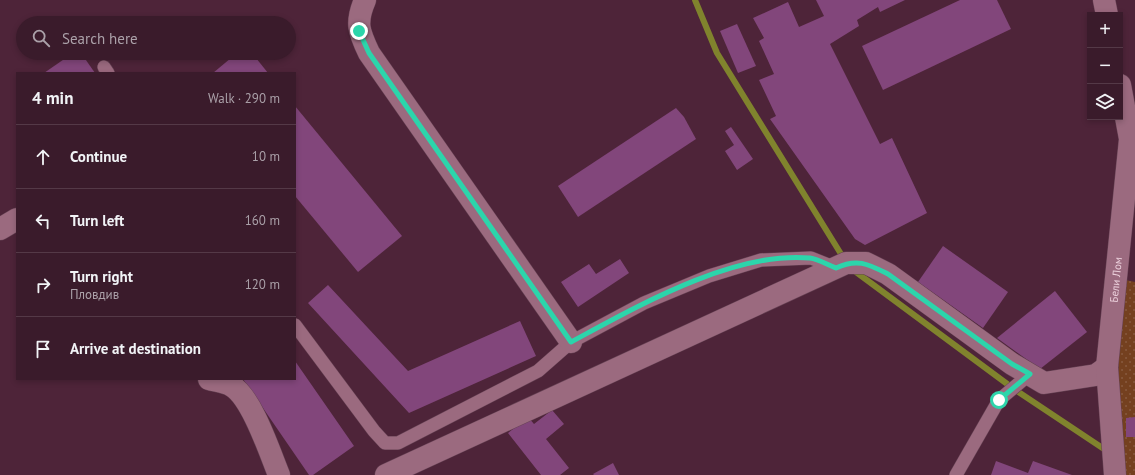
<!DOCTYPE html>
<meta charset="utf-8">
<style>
:root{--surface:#3a1b2b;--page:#412433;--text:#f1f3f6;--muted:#aba1a9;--line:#543947}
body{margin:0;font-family:"PT Sans",sans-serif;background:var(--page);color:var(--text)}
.controls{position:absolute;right:12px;top:12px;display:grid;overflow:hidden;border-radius:0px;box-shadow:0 2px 6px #0003}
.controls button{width:36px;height:36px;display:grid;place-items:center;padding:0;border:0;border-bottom:1px solid var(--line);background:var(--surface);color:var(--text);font:20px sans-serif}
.stop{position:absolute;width:12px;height:12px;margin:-9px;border:3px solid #2cd5ab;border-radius:50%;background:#fff}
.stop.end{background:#2cd5ab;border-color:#fff;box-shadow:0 1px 4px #0008}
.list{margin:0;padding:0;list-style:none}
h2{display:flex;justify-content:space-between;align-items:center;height:52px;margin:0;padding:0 16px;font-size:17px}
h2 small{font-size:13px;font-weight:400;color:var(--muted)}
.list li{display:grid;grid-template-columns:26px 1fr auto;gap:12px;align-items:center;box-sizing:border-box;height:64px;padding:0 16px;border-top:1px solid var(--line)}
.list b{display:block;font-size:15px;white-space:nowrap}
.list p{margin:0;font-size:13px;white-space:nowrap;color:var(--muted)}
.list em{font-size:13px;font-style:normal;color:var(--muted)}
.icon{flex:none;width:22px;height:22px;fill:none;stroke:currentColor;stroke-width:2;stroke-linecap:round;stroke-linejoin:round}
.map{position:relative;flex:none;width:1135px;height:475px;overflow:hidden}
.search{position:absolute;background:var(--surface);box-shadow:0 2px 6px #0003;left:16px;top:16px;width:280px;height:44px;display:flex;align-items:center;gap:10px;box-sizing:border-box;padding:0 14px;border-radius:22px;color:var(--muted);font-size:15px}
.panel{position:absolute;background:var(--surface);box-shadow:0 2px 6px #0003;left:16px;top:72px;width:280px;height:308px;border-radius:0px}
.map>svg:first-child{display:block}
.garden{fill:url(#garden-dots)}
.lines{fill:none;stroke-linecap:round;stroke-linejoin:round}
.stream{stroke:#80832d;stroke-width:6}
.building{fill:#82467b}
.lane-casing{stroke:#664254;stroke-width:14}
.street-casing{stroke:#664254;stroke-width:23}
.lane{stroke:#9b6a7f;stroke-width:13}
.street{stroke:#9b6a7f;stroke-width:22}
.route{stroke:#2cd5ab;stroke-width:5}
.labels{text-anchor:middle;stroke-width:3;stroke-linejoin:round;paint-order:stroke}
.street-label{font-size:11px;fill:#eaceda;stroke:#4e2439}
</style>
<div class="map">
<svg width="1135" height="475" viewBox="0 0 1135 475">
<defs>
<pattern id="garden-dots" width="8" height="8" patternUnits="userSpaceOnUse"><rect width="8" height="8" fill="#74401f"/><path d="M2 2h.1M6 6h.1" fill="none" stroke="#885a3f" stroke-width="1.8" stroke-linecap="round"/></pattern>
</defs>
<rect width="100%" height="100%" fill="#4e2439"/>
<!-- garden -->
<polygon class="garden" points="1116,278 1135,282 1135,475 1115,475"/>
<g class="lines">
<!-- stream -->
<g class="stream">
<polyline points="695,0 717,53 841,254"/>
<polyline points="856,272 1014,389 1107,451"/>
</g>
</g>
<!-- building -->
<g class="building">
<polygon points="816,0 905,0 880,12 878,7 857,20 859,26 830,44 880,144 892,138 927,213 865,245 855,239 770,119 776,116 759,80 774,74 759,41 764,38 753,18 788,2 799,27 824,16"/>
<polygon points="960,0 997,0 1011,29 883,90 862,46"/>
<polygon points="737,24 756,66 738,73 720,31"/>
<polygon points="73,53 81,53 95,73 44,73"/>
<polygon points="237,53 252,53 268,73 213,73"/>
<polygon points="295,106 402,236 358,272 295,196"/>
<polygon points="676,108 684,117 696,139 578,217 558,186"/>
<polygon points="731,127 753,159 737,170 725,151 734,145 725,131"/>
<polygon points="943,246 1008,292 983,328 918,282"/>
<polygon points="620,259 629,273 578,307 561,282 589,264 596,274"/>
<polygon points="328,285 408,371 520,321 536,356 409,413 308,303"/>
<polygon points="1055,291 1087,332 1040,369 997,338"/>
<polygon points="295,361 354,446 313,475 309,475 243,379 295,379"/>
<polygon points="552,410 564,424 546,439 569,468 560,475 541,475 508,433 528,417 534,424"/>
<polygon points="1135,417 1135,437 1126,437 1126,418"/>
<polygon points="996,461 1028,473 1033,461 1072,475 991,475"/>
<polygon points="613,463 619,475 594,475 593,474"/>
</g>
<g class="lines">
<defs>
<g id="lane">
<polyline points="104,67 108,73"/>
<polyline points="295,325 374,431 385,443 398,443 538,371 571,342 644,303 709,276 761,260 811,258 836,268"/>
<polyline points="956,475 999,400 1030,374"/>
</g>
<g id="street">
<path d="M 365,0 C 355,23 359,32 369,53 L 571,342"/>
<polyline points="1104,0 1107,15"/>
<polyline points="0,229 17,219"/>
<path d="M 209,379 C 215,381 226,382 232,386 C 252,398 270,453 279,475"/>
<polyline points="386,475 846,263 866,263 888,274 1012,364 1044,383 1096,375 1107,367"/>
<path id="s1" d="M 1115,475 L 1107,367 L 1130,139 L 1120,85"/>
</g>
</defs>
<!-- lane casing -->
<use href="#lane" class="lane-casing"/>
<!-- street casing -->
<use href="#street" class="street-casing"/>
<!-- lane -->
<use href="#lane" class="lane"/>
<!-- street -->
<use href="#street" class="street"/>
</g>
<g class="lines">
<!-- route -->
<path class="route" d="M 359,31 L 369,53 L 571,342 C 638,306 733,251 810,258 C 818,259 828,265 836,268 C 857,258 868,264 888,274 L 1012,364 L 1030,374 L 999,400"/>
</g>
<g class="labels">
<!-- street labels -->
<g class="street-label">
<text dy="4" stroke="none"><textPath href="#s1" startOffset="196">Бели Лом</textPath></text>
</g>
</g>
</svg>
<div class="controls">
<button>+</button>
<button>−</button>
<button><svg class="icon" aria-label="layers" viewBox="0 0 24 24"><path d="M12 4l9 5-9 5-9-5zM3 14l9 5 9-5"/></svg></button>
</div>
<div class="stop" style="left:999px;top:400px"></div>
<div class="stop end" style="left:359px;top:31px"></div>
<div class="search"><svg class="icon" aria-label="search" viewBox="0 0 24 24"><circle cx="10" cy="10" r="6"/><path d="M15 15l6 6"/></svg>Search here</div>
<section class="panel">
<h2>4 min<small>Walk · 290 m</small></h2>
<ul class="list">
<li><svg class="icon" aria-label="ahead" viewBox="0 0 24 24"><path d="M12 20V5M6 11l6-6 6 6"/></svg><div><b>Continue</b></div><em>10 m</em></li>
<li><svg class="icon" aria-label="left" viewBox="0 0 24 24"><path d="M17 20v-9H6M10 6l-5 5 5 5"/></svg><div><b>Turn left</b></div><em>160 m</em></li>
<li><svg class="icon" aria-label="right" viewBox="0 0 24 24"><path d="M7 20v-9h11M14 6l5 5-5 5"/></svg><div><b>Turn right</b><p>Пловдив</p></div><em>120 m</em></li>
<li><svg class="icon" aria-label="arrive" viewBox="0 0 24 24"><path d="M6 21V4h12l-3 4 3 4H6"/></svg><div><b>Arrive at destination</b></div></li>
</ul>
</section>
</div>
